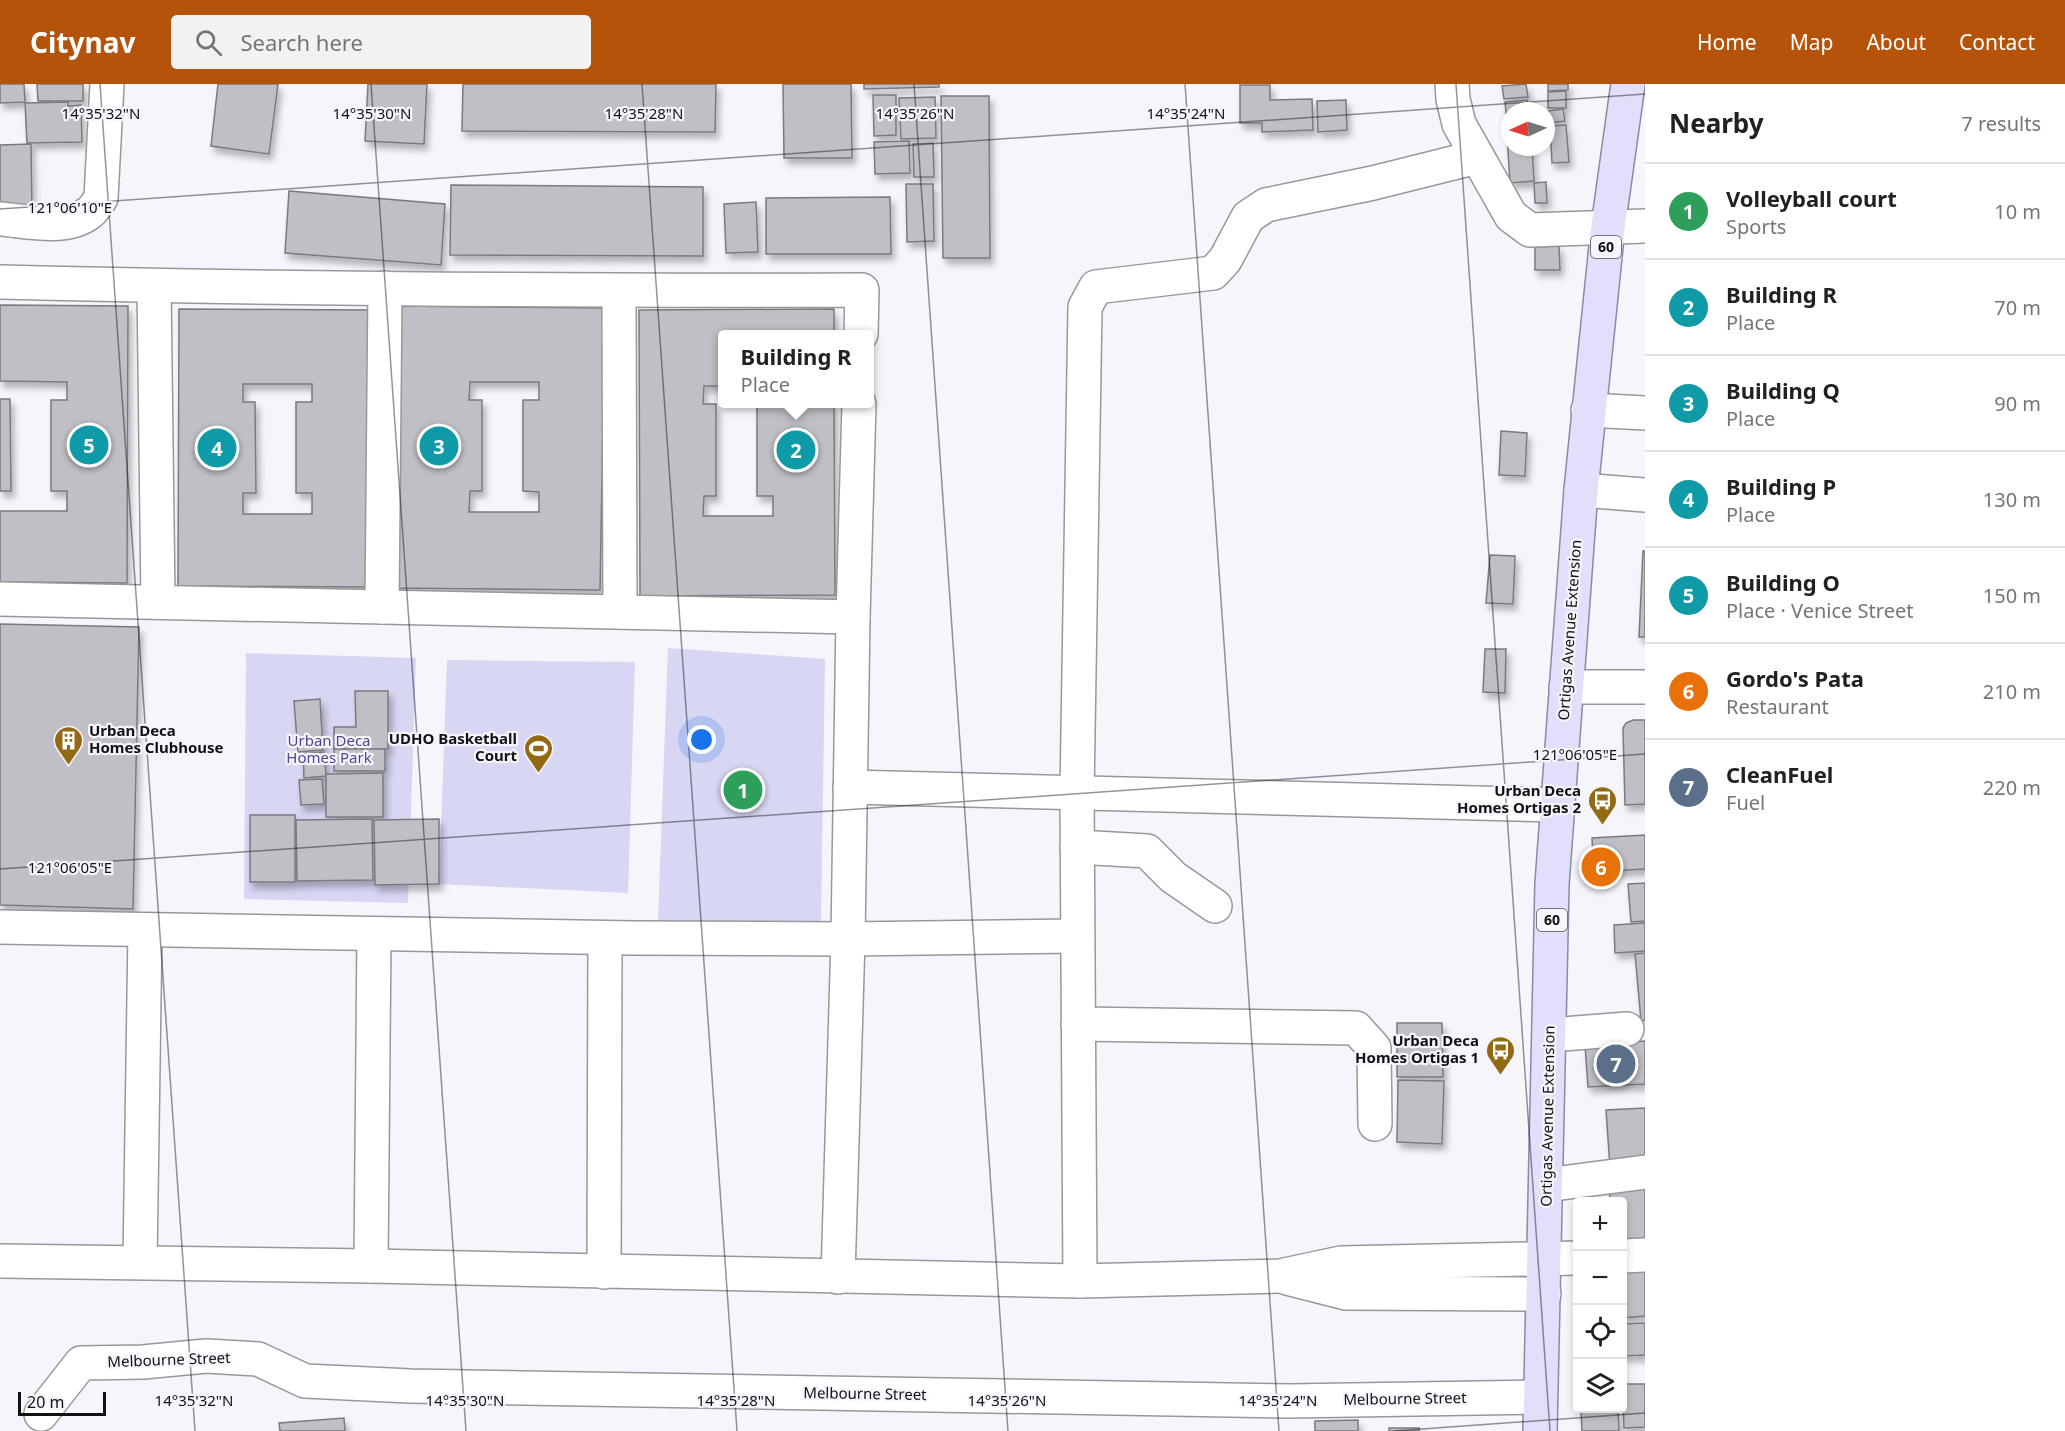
<!DOCTYPE html>
<meta charset="utf-8">
<style>
:root{--surface:#fff;--page:#f2f2f2;--text:#202124;--muted:#757577;--line:#e0e0e0;--accent:#b45309}
body{margin:0;font-family:"Noto Sans",sans-serif;background:var(--page);color:var(--text)}
.controls{position:absolute;right:18px;bottom:18px;display:grid;overflow:hidden;border-radius:6px;box-shadow:0 3px 9px #0003}
.controls button{width:54px;height:54px;display:grid;place-items:center;padding:0;border:0;border-bottom:2px solid var(--line);background:var(--surface);color:var(--text);font:30px sans-serif}
.compass{position:absolute;left:1501px;top:18px;width:54px;height:54px;border-radius:50%;background:var(--surface);box-shadow:0 3px 9px #0003;rotate:266deg}
.scale{position:absolute;left:18px;bottom:15px;width:88px;box-sizing:border-box;padding-left:6px;border:3px solid #111113;border-top:0;font-size:16px;line-height:21px;white-space:nowrap;color:#111113;-webkit-text-stroke:4px #f5f5fb;paint-order:stroke}
.you{position:absolute;left:702px;top:656px;width:21px;height:21px;margin:-15px;border:4px solid #fff;border-radius:50%;background:#1a73e8;box-shadow:0 0 0 9px #1a73e833}
.badge{display:grid;place-items:center;width:39px;height:39px;border-radius:50%;background:var(--accent);color:#fff;font-size:20px;font-weight:700}
.pin{position:absolute;translate:-50% -50%;border:3px solid #fff;box-shadow:0 2px 6px #0006}
.popup{position:absolute;left:718px;top:246px;width:156px;height:78px;box-sizing:border-box;display:grid;place-content:center;border-radius:6px;background:var(--surface);filter:drop-shadow(0 2px 4px #0005);font-size:20px;white-space:nowrap;color:var(--muted)}
.popup b{font-size:22px;color:var(--text)}
.popup::after{content:'';position:absolute;left:50%;top:100%;margin-left:-12px;border:12px solid transparent;border-top-color:var(--surface)}
.list{margin:0;padding:0;list-style:none}
h2{display:flex;justify-content:space-between;align-items:center;height:78px;margin:0;padding:0 24px;font-size:26px}
h2 small{font-size:20px;font-weight:400;color:var(--muted)}
.list li{display:grid;grid-template-columns:39px 1fr auto;gap:18px;align-items:center;box-sizing:border-box;height:96px;padding:0 24px;border-top:2px solid var(--line)}
.list b{display:block;font-size:22px;white-space:nowrap}
.list p{margin:0;font-size:20px;white-space:nowrap;color:var(--muted)}
.list em{font-size:20px;font-style:normal;color:var(--muted)}
.icon{flex:none;width:33px;height:33px;fill:none;stroke:currentColor;stroke-width:2;stroke-linecap:round;stroke-linejoin:round}
.map{position:relative;flex:none;width:1645px;height:1347px;overflow:hidden}
header{display:flex;align-items:center;gap:36px;box-sizing:border-box;height:84px;padding:0 30px;background:var(--accent);color:#fff}
header strong{font-size:28px}
nav{display:flex;gap:33px;margin-inline-start:auto;font-size:21px}
.search{width:420px;height:54px;background:var(--page);display:flex;align-items:center;gap:15px;box-sizing:border-box;padding:0 21px;border-radius:6px;color:var(--muted);font-size:22px}
main{display:flex}
aside{flex:1;background:var(--surface)}
.map>svg:first-child{display:block}
.green{fill:#d7d6f3}
.building{fill:#bfbfc5;stroke:#7a7a7f;stroke-width:1.5;fill-rule:evenodd;filter:url(#shadow)}
.lines{fill:none;stroke-linecap:round;stroke-linejoin:round}
.minor-casing{stroke:#98979c;stroke-width:36}
.major-casing{stroke:#8b89a7;stroke-width:36}
.minor{stroke:#fff;stroke-width:33}
.major{stroke:#e1dffa;stroke-width:33}
.ticks{fill:none;stroke:#111113;stroke-width:1.5;stroke-opacity:0.45}
.labels{text-anchor:middle;stroke-width:4.5;stroke-linejoin:round;paint-order:stroke}
.shield{fill:#f5f5fb;stroke:#555559;stroke-width:1.5}
.shield-label{font-size:14px;font-weight:bold;fill:#111113}
.street-label{font-size:15px;fill:#111113;stroke:#f5f5fb}
.poi-label{font-size:15px;font-weight:bold;fill:#111113;stroke:#f5f5fb;text-anchor:end}
.park-label{font-size:15px;fill:#534398;stroke:#f5f5fb}
.ticks-label{font-size:15px;text-anchor:middle;fill:#111113;stroke:#f5f5fb;stroke-width:4.5;stroke-linejoin:round;paint-order:stroke}
</style>
<header>
<strong>Citynav</strong>
<div class="search"><svg class="icon" aria-label="search" viewBox="0 0 24 24"><circle cx="10" cy="10" r="6"/><path d="M15 15l6 6"/></svg>Search here</div>
<nav><a>Home</a><a>Map</a><a>About</a><a>Contact</a></nav>
</header>
<main>
<div class="map">
<svg width="1645" height="1347" viewBox="0 0 1645 1347">
<defs>
<filter id="shadow"><feDropShadow dx="3.5" dy="6" stdDeviation="3" flood-color="#0004"/></filter>
</defs>
<rect width="100%" height="100%" fill="#f5f5fb"/>
<!-- green -->
<g class="green">
<polygon points="668,564 825,575 821,837 658,837"/>
<polygon points="246,569 416,574 408,819 244,815"/>
<polygon points="447,576 635,578 628,809 439,800"/>
</g>
<!-- building -->
<g class="building">
<polygon points="0,0 24,0 25,18 0,19"/>
<polygon points="37,0 83,0 83,17 38,17"/>
<polygon points="218,0 278,0 269,70 211,62"/>
<polygon points="368,0 427,0 424,60 365,57"/>
<polygon points="463,0 716,0 715,48 462,47"/>
<polygon points="783,0 851,0 852,74 784,74"/>
<polygon points="864,0 939,0 939,3 864,5"/>
<polygon points="1526,0 1528,13 1504,15 1502,2"/>
<polygon points="1548,0 1568,0 1568,6 1548,7"/>
<polygon points="1240,1 1270,1 1270,16 1312,15 1313,46 1262,48 1262,39 1240,39"/>
<polygon points="1566,7 1566,24 1548,24 1548,8"/>
<polygon points="873,11 896,11 896,51 874,52"/>
<polygon points="941,12 989,12 990,174 943,174"/>
<polygon points="935,13 936,54 901,55 899,14"/>
<polygon points="1346,16 1347,46 1318,48 1317,17"/>
<polygon points="1527,16 1528,27 1510,27 1510,49 1508,49 1505,18"/>
<polygon points="68,18 68,22 81,21 82,58 27,59 25,19"/>
<polygon points="1563,25 1565,37 1549,39 1548,27"/>
<polygon points="1566,41 1569,78 1552,79 1550,42"/>
<polygon points="1507,51 1510,51 1510,63 1532,63 1534,97 1510,99"/>
<polygon points="909,57 910,89 875,90 874,58"/>
<polygon points="933,59 934,93 914,93 913,60"/>
<polygon points="31,60 32,126 0,127 0,61"/>
<polygon points="1546,98 1547,119 1535,119 1534,99"/>
<polygon points="906,100 933,100 934,157 907,158"/>
<polygon points="451,101 703,103 703,172 450,171"/>
<polygon points="289,107 445,120 441,181 285,169"/>
<polygon points="890,113 891,170 766,170 766,114"/>
<polygon points="756,118 758,168 726,169 724,120"/>
<polygon points="1559,162 1560,186 1535,186 1535,163"/>
<polygon points="0,221 128,222 127,499 0,498 0,427 67,427 67,407 51,407 51,316 67,316 67,298 0,297"/>
<path d="M 398,222 L 605,224 L 600,506 L 394,504 ZM 470,298 L 539,298 L 539,316 L 523,316 L 523,407 L 539,408 L 539,428 L 469,428 L 470,407 L 482,407 L 482,316 L 469,316 Z"/>
<path d="M 179,225 L 369,226 L 368,503 L 178,502 ZM 243,300 L 312,300 L 312,318 L 296,318 L 296,409 L 312,409 L 312,430 L 243,430 L 243,409 L 256,409 L 255,318 L 243,318 Z"/>
<polygon points="834,225 834,250 722,250 722,302 704,302 703,320 716,320 716,412 704,412 703,432 773,432 773,412 757,412 757,320 834,320 835,511 640,512 639,226"/>
<polygon points="0,315 10,315 11,407 0,407"/>
<polygon points="1501,347 1527,349 1525,392 1499,391"/>
<polygon points="1643,467 1645,467 1645,553 1639,553"/>
<polygon points="1490,471 1515,472 1513,520 1486,519"/>
<polygon points="0,540 139,543 133,825 0,821"/>
<polygon points="1485,565 1506,565 1505,609 1483,608"/>
<polygon points="355,607 388,607 388,665 334,665 334,643 356,643"/>
<polygon points="320,615 323,666 298,668 294,617"/>
<polygon points="1633,636 1645,636 1645,720 1625,721 1623,644 1626,639"/>
<rect x="334" y="665" width="51" height="22"/>
<polygon points="324,668 326,692 304,694 303,670"/>
<polygon points="383,689 383,733 326,733 326,690"/>
<polygon points="322,695 324,720 301,721 299,696"/>
<rect x="250" y="731" width="45" height="67"/>
<polygon points="372,735 373,796 297,797 296,736"/>
<polygon points="439,735 439,800 375,801 374,736"/>
<polygon points="1645,751 1645,785 1594,788 1592,754"/>
<polygon points="1645,799 1645,837 1631,838 1628,800"/>
<polygon points="1645,839 1645,867 1615,869 1614,841"/>
<polygon points="1645,869 1645,936 1641,937 1635,870"/>
<polygon points="1397,939 1442,939 1443,993 1397,993"/>
<polygon points="1645,957 1645,1000 1588,1003 1585,961"/>
<polygon points="1398,996 1444,997 1442,1060 1397,1058"/>
<polygon points="1645,1024 1645,1081 1610,1083 1606,1026"/>
<polygon points="1645,1096 1645,1160 1622,1162 1622,1118 1610,1118 1609,1099"/>
<polygon points="1645,1181 1645,1232 1622,1234 1622,1182"/>
<polygon points="1645,1239 1645,1271 1622,1272 1622,1240"/>
<polygon points="1622,1300 1645,1300 1645,1343 1624,1344"/>
<polygon points="1618,1326 1619,1347 1582,1347 1581,1327"/>
<polygon points="344,1334 345,1347 280,1347 279,1339"/>
<polygon points="1358,1336 1358,1347 1315,1347 1315,1337"/>
<rect x="1389" y="1344" width="30" height="3"/>
</g>
<g class="lines">
<defs>
<g id="minor">
<polyline points="1452,0 1453,15 1459,40 1511,132 1530,146 1645,142"/>
<path d="M 0,135 C 27,137 65,147 89,129 C 94,126 97,119 101,114 L 107,0"/>
<path d="M 0,198 C 287,205 575,207 862,206 L 861,250"/>
<polyline points="154,202 158,518"/>
<polyline points="619,207 620,528"/>
<polyline points="1588,326 1645,329"/>
<polyline points="1581,406 1645,411"/>
<polyline points="0,515 853,533"/>
<polyline points="382,523 385,204"/>
<polyline points="1566,603 1645,603"/>
<polyline points="850,703 1557,721"/>
<polyline points="1077,763 1147,767 1173,793 1215,822"/>
<polyline points="0,843 633,854 848,855 1077,852"/>
<polyline points="1078,940 1356,944 1374,964 1375,1040"/>
<polyline points="1550,951 1627,945"/>
<polyline points="1546,1101 1645,1088"/>
<polyline points="1622,1172 1645,1171"/>
<polyline points="0,1177 371,1182 1080,1197 1280,1192 1341,1179 1578,1174"/>
<polyline points="140,1178 145,846"/>
<polyline points="371,1182 374,850"/>
<polyline points="604,1188 605,854"/>
<polyline points="838,1193 848,855 853,533 859,320"/>
<polyline points="1287,1194 1346,1209 1544,1210"/>
<polyline points="1080,1197 1077,709 1085,223 1096,203 1213,189 1225,176 1248,133 1266,121 1373,99 1477,73"/>
<polyline points="41,1330 81,1279 143,1278 206,1272 258,1275 305,1297 410,1302 1289,1317 1540,1313"/>
</g>
<polyline id="major" points="1540,1347 1552,800 1581,406 1608,143 1628,0"/>
</defs>
<!-- minor casing -->
<use href="#minor" class="minor-casing"/>
<!-- major casing -->
<use href="#major" class="major-casing"/>
<!-- minor -->
<use href="#minor" class="minor"/>
<!-- major -->
<use href="#major" class="major"/>
</g>
<!-- ticks -->
<path class="ticks" d="M 100,0 L 195,1347M 371,0 L 466,1347M 642,0 L 737,1347M 914,0 L 1008,1347M 1185,0 L 1279,1347M 1456,0 L 1550,1347M 0,125 L 1645,10M 0,785 L 1645,670M 1394,1347 L 1645,1329"/>
<!-- icons -->
<defs>
<symbol id="building-pin" viewBox="-11 -11 22 30"><path d="M0 17L-7.5 6A9.5 9.5 0 1 1 7.5 6Z" fill="#936913" stroke="#f5f5fb"/><path d="M-4-6H4V6H1V3H-1V6H-4ZM-2.5-4.3h1.7v1.8h-1.7ZM.8-4.3h1.7v1.8H.8ZM-2.5-1h1.7V.8h-1.7ZM.8-1h1.7V.8H.8Z" fill="#fff"/></symbol>
<symbol id="stadium-pin" viewBox="-11 -11 22 30"><path d="M0 17L-7.5 6A9.5 9.5 0 1 1 7.5 6Z" fill="#936913" stroke="#f5f5fb"/><path d="M0-5a6.5 5 0 1 0 0 10a6.5 5 0 1 0 0-10ZM-3.5-1.8h7v3.6h-7Z" fill="#fff"/></symbol>
<symbol id="bus-pin" viewBox="-11 -11 22 30"><path d="M0 17L-7.5 6A9.5 9.5 0 1 1 7.5 6Z" fill="#936913" stroke="#f5f5fb"/><path d="M-5-6H5V4H4V6H2V4H-2V6H-4V4H-5ZM-3.5-4V0h7V-4ZM-3.5 1.2v1.5H-2V1.2ZM2 1.2v1.5H3.5V1.2Z" fill="#fff"/></symbol>
</defs>
<g fill-rule="evenodd">
<use href="#building-pin" x="52" y="640" width="33" height="45"/>
<use href="#stadium-pin" x="522" y="648" width="33" height="45"/>
<use href="#bus-pin" x="1586" y="700" width="33" height="45"/>
<use href="#bus-pin" x="1484" y="950" width="33" height="45"/>
</g>
<g class="labels">
<!-- shield labels -->
<g class="shield">
<rect x="1591" y="152" width="30" height="22" rx="4.5"/>
<rect x="1537" y="825" width="30" height="22" rx="4.5"/>
</g>
<g class="shield-label">
<text x="1606" y="168">60</text>
<text x="1552" y="841">60</text>
</g>
<!-- street labels -->
<g class="street-label">
<text transform="translate(1570 546) rotate(-86)" y="5">Ortigas Avenue Extension</text>
<text transform="translate(1548 1032) rotate(-89)" y="5">Ortigas Avenue Extension</text>
<text transform="translate(169 1276) rotate(-2)" y="5">Melbourne Street</text>
<text transform="translate(865 1310) rotate(1)" y="5">Melbourne Street</text>
<text transform="translate(1405 1315) rotate(-1)" y="5">Melbourne Street</text>
</g>
<!-- poi labels -->
<g class="poi-label">
<text x="89" y="652" text-anchor="start">Urban Deca<tspan x="89" dy="17">Homes Clubhouse</tspan></text>
<text x="517" y="660">UDHO Basketball<tspan x="517" dy="17">Court</tspan></text>
<text x="1581" y="712">Urban Deca<tspan x="1581" dy="17">Homes Ortigas 2</tspan></text>
<text x="1479" y="962">Urban Deca<tspan x="1479" dy="17">Homes Ortigas 1</tspan></text>
</g>
<!-- park labels -->
<g class="park-label">
<text x="329" y="662">Urban Deca<tspan x="329" dy="17">Homes Park</tspan></text>
</g>
</g>
<g class="ticks-label">
<text x="101" y="35">14°35'32"N</text>
<text x="372" y="35">14°35'30"N</text>
<text x="644" y="35">14°35'28"N</text>
<text x="915" y="35">14°35'26"N</text>
<text x="1186" y="35">14°35'24"N</text>
<text x="70" y="129">121°06'10"E</text>
<text x="1575" y="676">121°06'05"E</text>
<text x="70" y="789">121°06'05"E</text>
<text x="194" y="1322">14°35'32"N</text>
<text x="465" y="1322">14°35'30"N</text>
<text x="736" y="1322">14°35'28"N</text>
<text x="1007" y="1322">14°35'26"N</text>
<text x="1278" y="1322">14°35'24"N</text>
</g>
</svg>
<div class="controls">
<button>+</button>
<button>−</button>
<button><svg class="icon" aria-label="locate" viewBox="0 0 24 24"><circle cx="12" cy="12" r="6"/><path d="M12 2v4M12 18v4M2 12h4M18 12h4"/></svg></button>
<button><svg class="icon" aria-label="layers" viewBox="0 0 24 24"><path d="M12 4l9 5-9 5-9-5zM3 14l9 5 9-5"/></svg></button>
</div>
<svg class="compass" viewBox="-18 -18 36 36"><path d="M0-13l5 13h-10z" fill="#e53935"/><path d="M0 13l5-13h-10z" fill="#757577"/></svg>
<div class="scale">20 m</div>
<div class="you"></div>
<div class="pin badge" style="left:743px;top:706px;background:#2e9e5b">1</div>
<div class="pin badge" style="left:796px;top:366px;background:#0f9aa8">2</div>
<div class="popup"><b>Building R</b>Place</div>
<div class="pin badge" style="left:439px;top:362px;background:#0f9aa8">3</div>
<div class="pin badge" style="left:217px;top:364px;background:#0f9aa8">4</div>
<div class="pin badge" style="left:89px;top:361px;background:#0f9aa8">5</div>
<div class="pin badge" style="left:1601px;top:783px;background:#e8710a">6</div>
<div class="pin badge" style="left:1616px;top:980px;background:#5c6f8a">7</div>
</div>
<aside>
<h2>Nearby<small>7 results</small></h2>
<ul class="list">
<li><span class="badge" style="background:#2e9e5b">1</span><div><b>Volleyball court</b><p>Sports</p></div><em>10 m</em></li>
<li><span class="badge" style="background:#0f9aa8">2</span><div><b>Building R</b><p>Place</p></div><em>70 m</em></li>
<li><span class="badge" style="background:#0f9aa8">3</span><div><b>Building Q</b><p>Place</p></div><em>90 m</em></li>
<li><span class="badge" style="background:#0f9aa8">4</span><div><b>Building P</b><p>Place</p></div><em>130 m</em></li>
<li><span class="badge" style="background:#0f9aa8">5</span><div><b>Building O</b><p>Place · Venice Street</p></div><em>150 m</em></li>
<li><span class="badge" style="background:#e8710a">6</span><div><b>Gordo's Pata</b><p>Restaurant</p></div><em>210 m</em></li>
<li><span class="badge" style="background:#5c6f8a">7</span><div><b>CleanFuel</b><p>Fuel</p></div><em>220 m</em></li>
</ul>
</aside>
</main>
